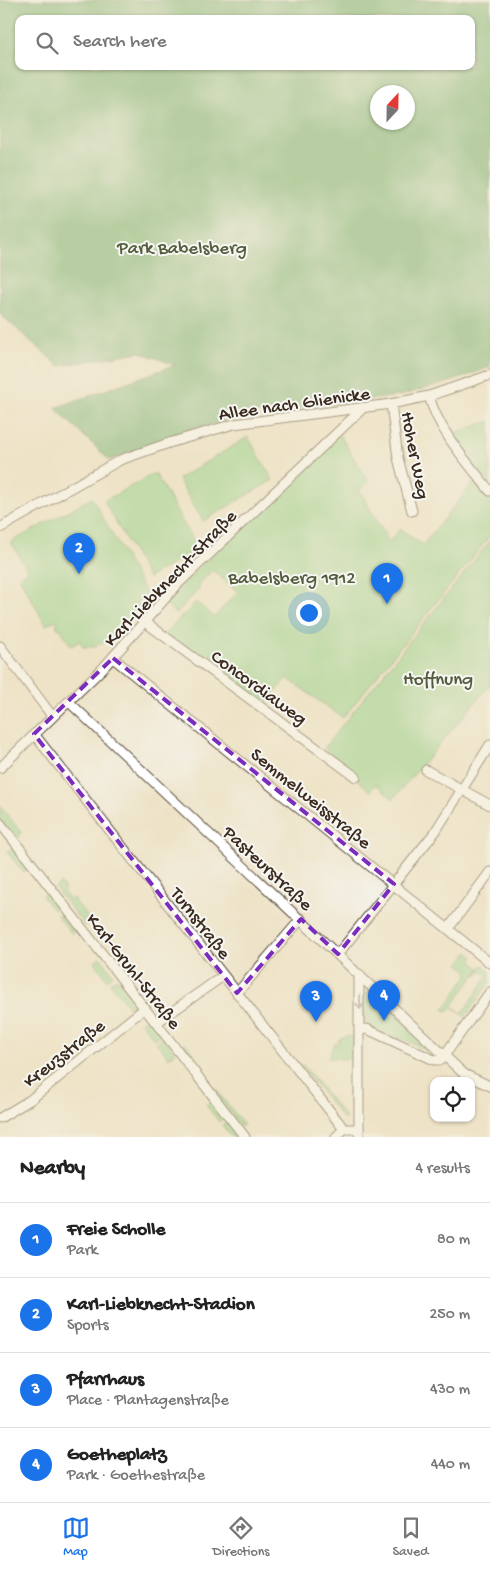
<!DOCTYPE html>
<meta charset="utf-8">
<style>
:root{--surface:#fff;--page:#f2f2f2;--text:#222;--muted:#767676;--line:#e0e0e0;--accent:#1a73e8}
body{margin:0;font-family:"Gochi Hand",sans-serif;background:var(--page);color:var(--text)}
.controls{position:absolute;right:15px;bottom:15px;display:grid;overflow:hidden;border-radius:10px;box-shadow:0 1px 4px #0004}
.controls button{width:45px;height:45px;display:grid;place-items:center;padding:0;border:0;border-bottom:1px solid var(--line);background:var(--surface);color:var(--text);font:25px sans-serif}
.compass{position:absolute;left:370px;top:85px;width:45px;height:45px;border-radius:50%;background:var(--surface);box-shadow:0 1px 4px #0004;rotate:22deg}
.you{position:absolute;left:308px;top:612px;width:18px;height:18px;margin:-12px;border:4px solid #fff;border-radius:50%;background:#1a73e8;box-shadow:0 0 0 8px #1a73e833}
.badge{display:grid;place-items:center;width:32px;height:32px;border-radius:50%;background:var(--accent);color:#fff;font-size:16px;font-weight:700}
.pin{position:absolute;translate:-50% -41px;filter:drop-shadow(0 1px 2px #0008)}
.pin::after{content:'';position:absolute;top:26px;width:18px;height:15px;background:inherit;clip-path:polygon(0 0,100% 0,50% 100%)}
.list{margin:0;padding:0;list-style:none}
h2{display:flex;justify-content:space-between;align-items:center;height:65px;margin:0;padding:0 20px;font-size:21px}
h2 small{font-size:16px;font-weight:400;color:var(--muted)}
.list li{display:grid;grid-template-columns:32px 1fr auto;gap:15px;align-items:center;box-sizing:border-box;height:75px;padding:0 20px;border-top:1px solid var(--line)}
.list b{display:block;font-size:19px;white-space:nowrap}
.list p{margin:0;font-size:16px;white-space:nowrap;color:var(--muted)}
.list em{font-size:16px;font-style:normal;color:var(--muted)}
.icon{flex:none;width:28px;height:28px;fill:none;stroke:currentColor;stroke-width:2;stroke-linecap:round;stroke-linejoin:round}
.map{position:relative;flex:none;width:490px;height:1137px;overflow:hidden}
.search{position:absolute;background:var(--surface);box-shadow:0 1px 4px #0004;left:15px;right:15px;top:15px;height:55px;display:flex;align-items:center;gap:12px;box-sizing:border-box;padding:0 18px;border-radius:10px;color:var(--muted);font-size:19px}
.sheet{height:365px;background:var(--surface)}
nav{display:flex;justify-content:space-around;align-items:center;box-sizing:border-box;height:70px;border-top:1px solid var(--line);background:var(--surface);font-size:14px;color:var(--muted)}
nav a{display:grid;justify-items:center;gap:2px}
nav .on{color:var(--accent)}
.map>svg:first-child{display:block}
.green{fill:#90d28a;stroke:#667e54}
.forest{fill:#74b476;stroke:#586f4a;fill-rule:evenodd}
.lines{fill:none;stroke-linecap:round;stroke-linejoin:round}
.minor-casing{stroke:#564637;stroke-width:11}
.minor{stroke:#fff;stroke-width:9}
.oneway{stroke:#a79f9a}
.marked{fill:none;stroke:#7b2cbf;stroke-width:4;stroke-dasharray:10 6;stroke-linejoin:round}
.labels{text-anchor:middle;stroke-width:4;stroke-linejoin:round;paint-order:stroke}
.park-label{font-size:19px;fill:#545c3e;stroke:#f6f6f2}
.street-label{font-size:19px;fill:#3b2a1e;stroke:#f6f6f2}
</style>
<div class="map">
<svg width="490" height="1137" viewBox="0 0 490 1137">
<rect width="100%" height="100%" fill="#f6f6f2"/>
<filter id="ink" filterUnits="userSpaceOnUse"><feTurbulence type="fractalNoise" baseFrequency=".02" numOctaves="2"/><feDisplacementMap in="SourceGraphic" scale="10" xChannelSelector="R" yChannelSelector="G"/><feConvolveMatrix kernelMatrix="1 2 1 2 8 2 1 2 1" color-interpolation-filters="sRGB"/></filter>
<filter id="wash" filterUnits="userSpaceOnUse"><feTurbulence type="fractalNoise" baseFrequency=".0096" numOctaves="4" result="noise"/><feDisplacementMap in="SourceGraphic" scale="20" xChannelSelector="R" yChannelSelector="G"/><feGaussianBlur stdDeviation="1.12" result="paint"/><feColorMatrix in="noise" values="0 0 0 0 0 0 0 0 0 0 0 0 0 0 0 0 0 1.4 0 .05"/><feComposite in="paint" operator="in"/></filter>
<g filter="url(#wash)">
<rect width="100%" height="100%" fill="#eee3c7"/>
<!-- green -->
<g class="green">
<polygon points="490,421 490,486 465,454 452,434"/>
<polygon points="339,434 369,482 359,490 389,542 400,529 423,545 477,478 490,497 490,536 343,718 287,678 264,706 164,634 196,602 214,617 238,592 212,570 198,586 200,588 176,614 163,602"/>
<polygon points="248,437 273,480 203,521 178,479"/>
<polygon points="155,473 198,549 148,578 104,501"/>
<polygon points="92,498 147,596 137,603 143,614 130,621 122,629 120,627 117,629 120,632 112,640 107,640 94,647 83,647 80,641 71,646 60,628 58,629 56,624 58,623 56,620 46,625 19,577 28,571 11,542"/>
<polygon points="490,541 490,685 393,799 376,784 370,791 324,748"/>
<polygon points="0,806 21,832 17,840 0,819"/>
<polygon points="14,847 30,867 23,872 7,852"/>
<polygon points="60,883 65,889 63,891 70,900 73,898 88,917 84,920 87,924 85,926 55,888"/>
<polygon points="48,891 60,905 53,910 42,896"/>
<polygon points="63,910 78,929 72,934 57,915"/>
<polygon points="468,952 474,957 471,961 480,968 448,1012 444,1009 468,975 467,970 459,964"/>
<polygon points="100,957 113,974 108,980 94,962"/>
<polygon points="483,965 490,971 490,982 480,996 476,993 488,976 481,971 477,976 476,975"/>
<polygon points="117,978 131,996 129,998 134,1006 132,1011 110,983"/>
<polygon points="370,991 431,1048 429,1051 399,1037 398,1040 368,1026 363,1017 364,996"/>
<polygon points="475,995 479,998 465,1017 453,1007 462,1013"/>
<polygon points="147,1017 161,1034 154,1039 141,1022"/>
<polygon points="347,1036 354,1037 353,1059 328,1058 335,1043 337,1044 340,1038"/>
<polygon points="163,1037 175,1053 169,1058 156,1042"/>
<polygon points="185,1043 196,1056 189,1061 179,1048"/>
<polygon points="302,1064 346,1118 344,1120 301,1066"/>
<polygon points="214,1087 244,1125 241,1127 212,1089"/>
<polygon points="212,1099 226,1117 219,1122 206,1105"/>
<polygon points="228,1120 240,1135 238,1137 231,1137 222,1125"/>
</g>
<!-- forest -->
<path class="forest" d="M 0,0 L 490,0 L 490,367 L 456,380 L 399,396 L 257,413 L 185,431 L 109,460 L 55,408 L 175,365 L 140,352 L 59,366 L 0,314 ZM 19,19 L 471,19 L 471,66 L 322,66 L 314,72 L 280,71 L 277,66 L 19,66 ZM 378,92 L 408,92 L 408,122 L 378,122 Z"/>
</g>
<g filter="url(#ink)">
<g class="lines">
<defs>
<g id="minor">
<path d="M 429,396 C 439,432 467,462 490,491"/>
<polyline points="391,404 398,458 412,511"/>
<polyline points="0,528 120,460 169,443 234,424 391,404 429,396 490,375"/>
<polyline points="145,622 356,777"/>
<polyline points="0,646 52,716"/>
<polyline points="113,658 490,963"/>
<polyline points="69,702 464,1074 490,1086"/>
<polyline points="34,734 344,1129"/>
<polyline points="0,768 103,668 179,583 362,409"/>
<polyline points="426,770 490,805"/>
<polyline points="0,823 245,1137"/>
<polyline points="448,929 490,872"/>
<polyline points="338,954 435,832 490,745"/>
<polyline points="237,993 301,919"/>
<polyline points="156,1023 223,976"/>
<polyline points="360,1030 367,1029 434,1060 441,1060 490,992"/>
<polyline points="0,1118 30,1100 145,1008"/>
<polyline points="336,1137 344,1129 359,1129"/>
<polyline points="359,1137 359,974"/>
</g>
</defs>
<!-- minor casing -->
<use href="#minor" class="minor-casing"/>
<!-- minor -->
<use href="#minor" class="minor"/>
</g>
<!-- one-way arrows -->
<defs><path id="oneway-shaft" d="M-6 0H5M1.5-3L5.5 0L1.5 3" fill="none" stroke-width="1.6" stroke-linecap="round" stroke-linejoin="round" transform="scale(1.25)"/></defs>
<use class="oneway" href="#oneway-shaft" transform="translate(360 1002) rotate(90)"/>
</g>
<!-- marked area -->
<path d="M0 0H490V1137H0ZM 113,658 L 394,884 L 338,954 L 301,919 L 237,993 L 34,734 Z" fill="#eee3c7" fill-opacity=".55" fill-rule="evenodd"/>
<path class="marked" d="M 113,658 L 394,884 L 338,954 L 301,919 L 237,993 L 34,734 Z"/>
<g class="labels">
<!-- park labels -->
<g class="park-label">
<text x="182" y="253">Park Babelsberg</text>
<text x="292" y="583">Babelsberg 1912</text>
<text x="438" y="684">Hoffnung</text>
</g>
<!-- street labels -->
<g class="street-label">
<text transform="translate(294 402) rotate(-8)" y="7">Allee nach Glienicke</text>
<text transform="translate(417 455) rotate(79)" y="7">Hoher Weg</text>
<text transform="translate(169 577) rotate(-46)" y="7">Karl-Liebknecht-Straße</text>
<text transform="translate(260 686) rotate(36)" y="7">Concordiaweg</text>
<text transform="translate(312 797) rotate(39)" y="7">Semmelweisstraße</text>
<text transform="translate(269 867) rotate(43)" y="7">Pasteurstraße</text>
<text transform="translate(202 922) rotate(52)" y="7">Turnstraße</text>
<text transform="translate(135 970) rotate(52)" y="7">Karl-Gruhl-Straße</text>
<text transform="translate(63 1052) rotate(-38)" y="7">Kreuzstraße</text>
</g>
</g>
</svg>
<div class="controls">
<button><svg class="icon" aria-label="locate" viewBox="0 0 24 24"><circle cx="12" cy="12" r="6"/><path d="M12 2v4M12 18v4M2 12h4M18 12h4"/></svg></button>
</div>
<svg class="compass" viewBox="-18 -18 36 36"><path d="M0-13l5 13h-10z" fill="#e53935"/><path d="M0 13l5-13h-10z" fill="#767676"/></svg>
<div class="you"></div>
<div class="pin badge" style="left:387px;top:604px">1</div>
<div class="pin badge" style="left:79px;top:574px">2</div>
<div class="pin badge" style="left:316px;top:1022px">3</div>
<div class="pin badge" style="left:384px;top:1021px">4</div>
<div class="search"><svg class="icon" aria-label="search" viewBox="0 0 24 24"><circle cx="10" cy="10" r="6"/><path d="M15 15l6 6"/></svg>Search here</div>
</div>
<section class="sheet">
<h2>Nearby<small>4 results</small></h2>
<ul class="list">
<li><span class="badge">1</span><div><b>Freie Scholle</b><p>Park</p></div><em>80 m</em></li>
<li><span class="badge">2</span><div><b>Karl-Liebknecht-Stadion</b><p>Sports</p></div><em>250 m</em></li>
<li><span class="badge">3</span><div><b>Pfarrhaus</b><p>Place · Plantagenstraße</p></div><em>430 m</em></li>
<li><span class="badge">4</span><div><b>Goetheplatz</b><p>Park · Goethestraße</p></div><em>440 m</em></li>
</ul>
</section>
<nav>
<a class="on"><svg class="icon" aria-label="map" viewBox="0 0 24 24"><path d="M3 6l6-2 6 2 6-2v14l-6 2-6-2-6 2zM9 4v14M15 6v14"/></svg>Map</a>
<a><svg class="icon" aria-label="directions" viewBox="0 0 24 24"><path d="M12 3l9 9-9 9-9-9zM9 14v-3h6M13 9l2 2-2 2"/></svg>Directions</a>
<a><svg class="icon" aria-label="saved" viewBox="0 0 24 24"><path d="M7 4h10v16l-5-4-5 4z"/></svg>Saved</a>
</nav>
